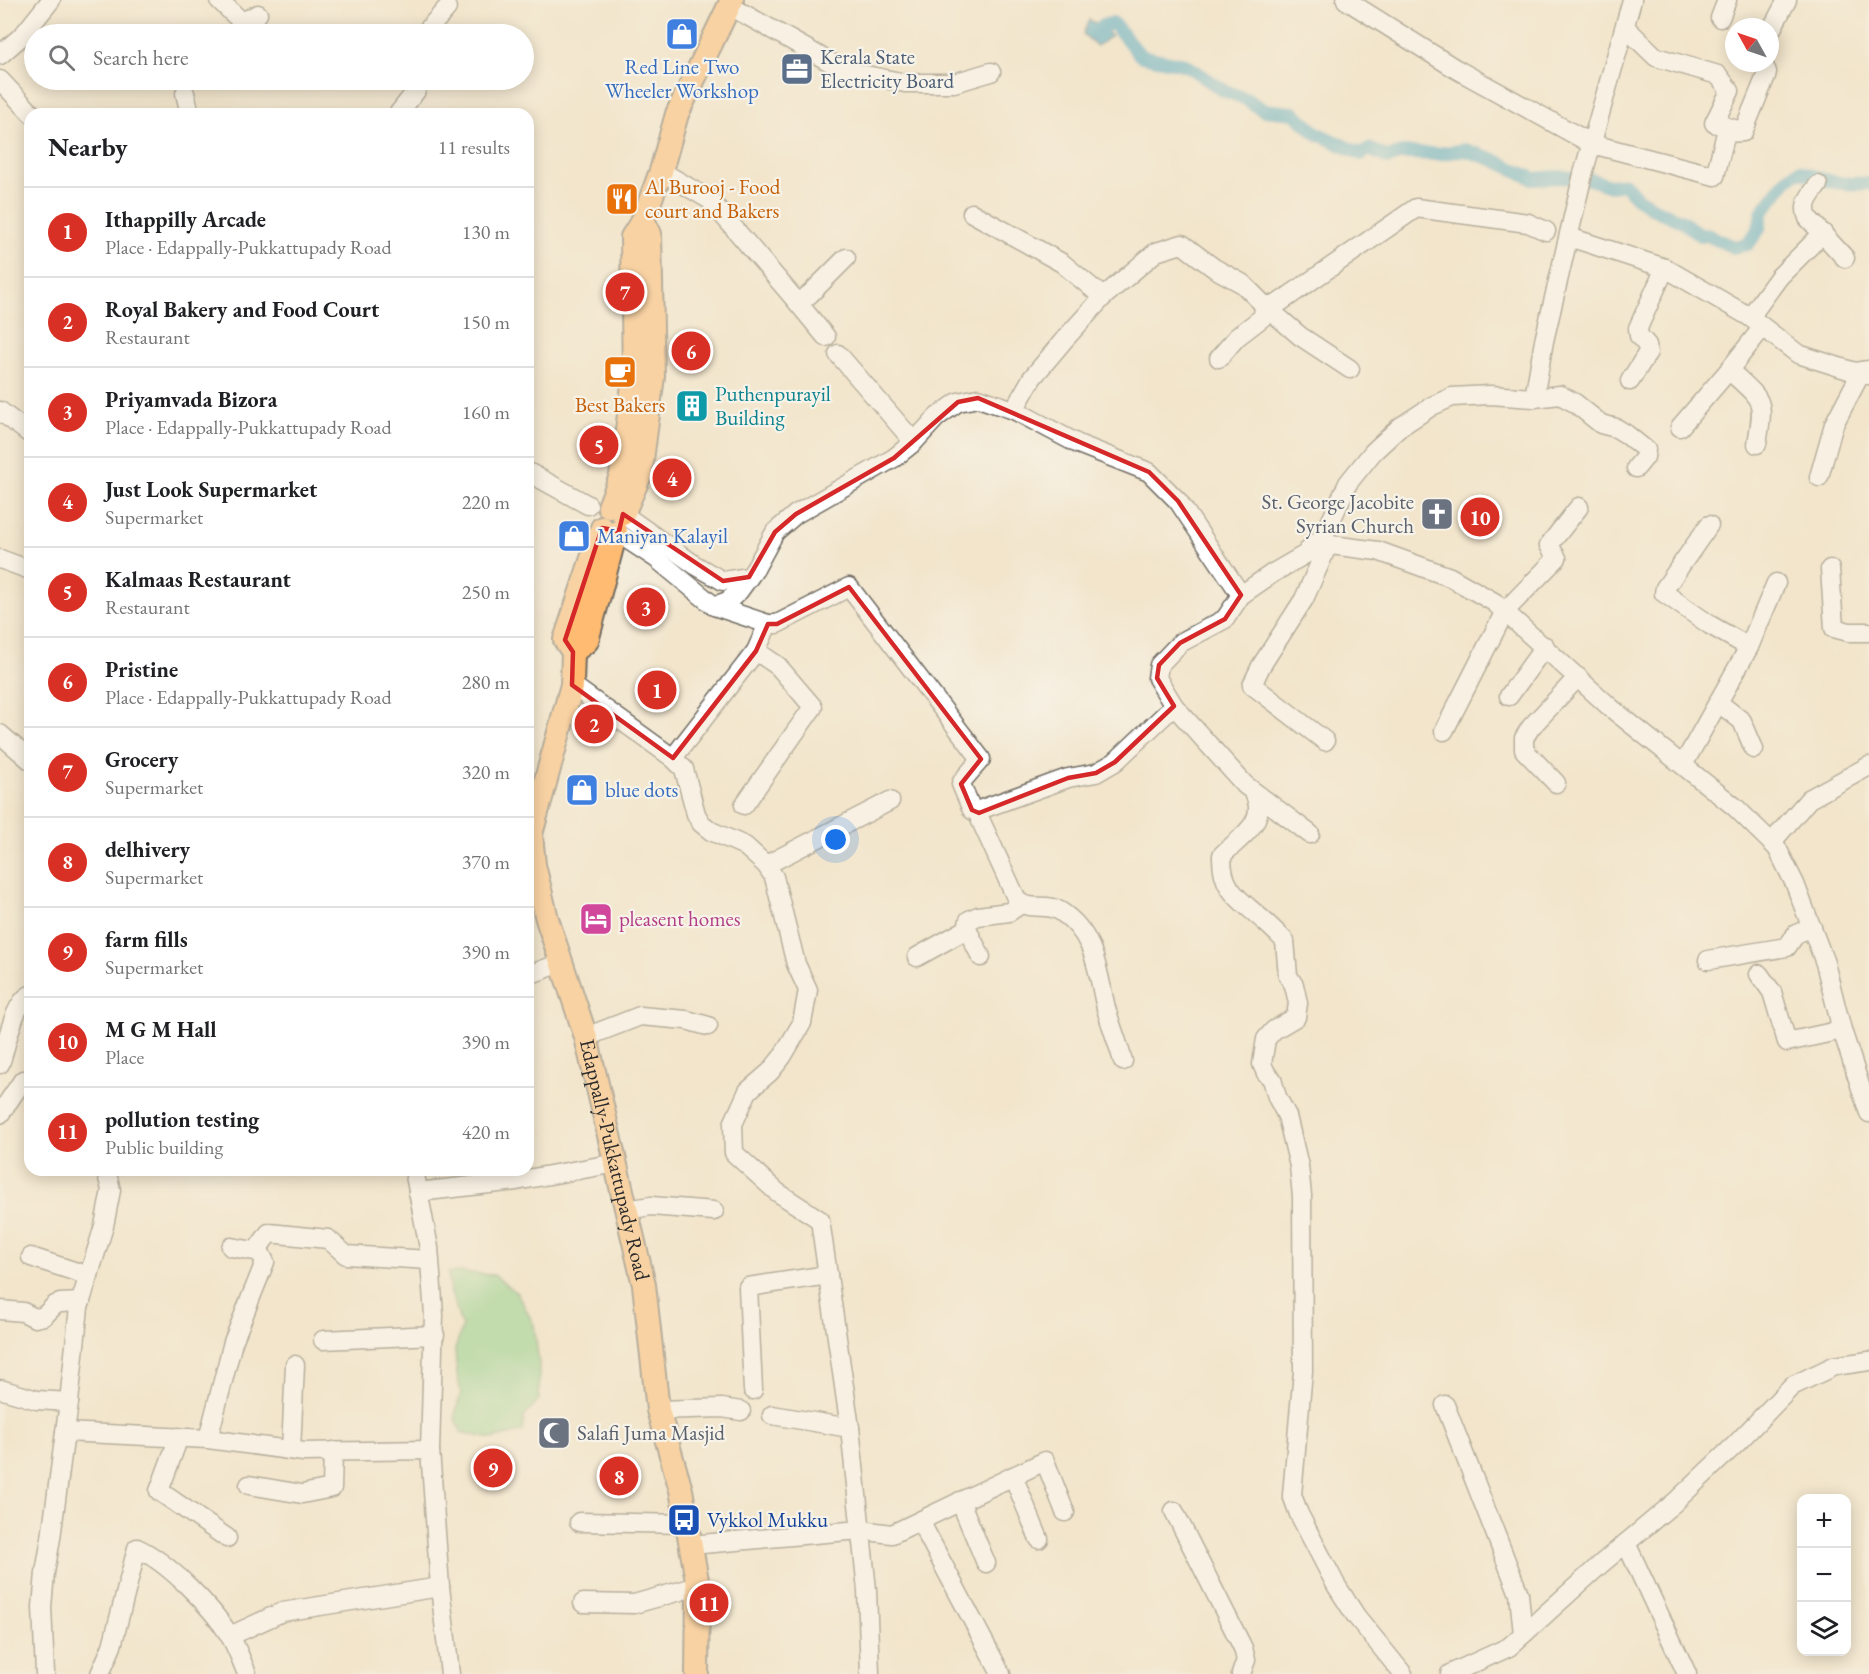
<!DOCTYPE html>
<meta charset="utf-8">
<style>
:root{--surface:#fff;--page:#f6f6f6;--text:#202124;--muted:#757577;--line:#e0e0e0;--accent:#d93025}
body{margin:0;font-family:"EB Garamond",serif;background:var(--page);color:var(--text)}
.controls{position:absolute;right:18px;bottom:18px;display:grid;overflow:hidden;border-radius:12px;box-shadow:0 3px 15px #0003}
.controls button{width:54px;height:54px;display:grid;place-items:center;padding:0;border:0;border-bottom:2px solid var(--line);background:var(--surface);color:var(--text);font:30px sans-serif}
.compass{position:absolute;left:1725px;top:18px;width:54px;height:54px;border-radius:50%;background:var(--surface);box-shadow:0 3px 15px #0003;rotate:310deg}
.you{position:absolute;left:836px;top:840px;width:21px;height:21px;margin:-15px;border:4px solid #fff;border-radius:50%;background:#1a73e8;box-shadow:0 0 0 9px #1a73e833}
.badge{display:grid;place-items:center;width:39px;height:39px;border-radius:50%;background:var(--accent);color:#fff;font-size:20px;font-weight:700}
.pin{position:absolute;translate:-50% -50%;border:3px solid #fff;box-shadow:0 2px 6px #0006}
.list{margin:0;padding:0;list-style:none}
h2{display:flex;justify-content:space-between;align-items:center;height:78px;margin:0;padding:0 24px;font-size:26px}
h2 small{font-size:20px;font-weight:400;color:var(--muted)}
.list li{display:grid;grid-template-columns:39px 1fr auto;gap:18px;align-items:center;box-sizing:border-box;height:90px;padding:0 24px;border-top:2px solid var(--line)}
.list b{display:block;font-size:22px;white-space:nowrap}
.list p{margin:0;font-size:20px;white-space:nowrap;color:var(--muted)}
.list em{font-size:20px;font-style:normal;color:var(--muted)}
.icon{flex:none;width:33px;height:33px;fill:none;stroke:currentColor;stroke-width:2;stroke-linecap:round;stroke-linejoin:round}
.map{position:relative;flex:none;width:1869px;height:1674px;overflow:hidden}
.search{position:absolute;background:var(--surface);box-shadow:0 3px 15px #0003;left:24px;top:24px;width:510px;height:66px;display:flex;align-items:center;gap:15px;box-sizing:border-box;padding:0 21px;border-radius:33px;color:var(--muted);font-size:22px}
.panel{position:absolute;background:var(--surface);box-shadow:0 3px 15px #0003;left:24px;top:108px;width:510px;height:1068px;border-radius:18px}
.map>svg:first-child{display:block}
.green{fill:#8ad08a;stroke:#5a7e5a;stroke-width:1.5}
.water{fill:#46a6c5;stroke:#386878;stroke-width:1.5}
.lines{fill:none;stroke-linecap:round;stroke-linejoin:round}
.canal{stroke:#46a6c5;stroke-width:14}
.minor-casing{stroke:#716c63;stroke-width:21}
.major-casing{stroke:#716c63;stroke-width:26}
.minor{stroke:#fff;stroke-width:18}
.major{stroke:#ffbb71;stroke-width:22}
.marked{fill:none;stroke:#d62828;stroke-width:4.5;stroke-linejoin:round}
.labels{text-anchor:middle;stroke-width:4.5;stroke-linejoin:round;paint-order:stroke}
.service-label{font-size:21px;fill:#4e5e75;stroke:#f7f3e8;text-anchor:start}
.shop-label{font-size:21px;fill:#366cbe;stroke:#f7f3e8;text-anchor:start}
.food-label{font-size:21px;fill:#c56008;stroke:#f7f3e8;text-anchor:start}
.culture-label{font-size:21px;fill:#0d838f;stroke:#f7f3e8;text-anchor:start}
.worship-label{font-size:21px;fill:#5b616d;stroke:#f7f3e8;text-anchor:end}
.hotel-label{font-size:21px;fill:#b23c85;stroke:#f7f3e8;text-anchor:start}
.street-label{font-size:21px;fill:#2b2b2b;stroke:#f7f3e8}
.transit-label{font-size:21px;fill:#164399;stroke:#f7f3e8;text-anchor:start}
</style>
<div class="map">
<svg width="1869" height="1674" viewBox="0 0 1869 1674">
<rect width="100%" height="100%" fill="#f7f3e8"/>
<filter id="ink" filterUnits="userSpaceOnUse"><feTurbulence type="fractalNoise" baseFrequency=".0167" numOctaves="2"/><feDisplacementMap in="SourceGraphic" scale="12" xChannelSelector="R" yChannelSelector="G"/><feConvolveMatrix kernelMatrix="1 2 1 2 8 2 1 2 1" color-interpolation-filters="sRGB"/></filter>
<filter id="wash" filterUnits="userSpaceOnUse"><feTurbulence type="fractalNoise" baseFrequency=".008" numOctaves="4" result="noise"/><feDisplacementMap in="SourceGraphic" scale="24" xChannelSelector="R" yChannelSelector="G"/><feGaussianBlur stdDeviation="1.35" result="paint"/><feColorMatrix in="noise" values="0 0 0 0 0 0 0 0 0 0 0 0 0 0 0 0 0 1.4 0 .05"/><feComposite in="paint" operator="in"/></filter>
<g filter="url(#wash)">
<rect width="100%" height="100%" fill="#f2e5cc"/>
<!-- green -->
<polygon class="green" points="460,1272 494,1275 517,1293 534,1325 539,1364 539,1399 524,1417 523,1431 492,1439 461,1432 455,1416 461,1392 457,1375 455,1350 462,1327 451,1293 448,1273"/>
<!-- water -->
<polygon class="water" points="1089,20 1102,26 1111,36 1097,46 1083,34"/>
<g class="lines">
<!-- canal -->
<path class="canal" d="M 1102,26 L 1113,23 L 1141,56 L 1186,65 L 1223,90 L 1246,99 L 1263,110 L 1294,113 L 1316,133 L 1361,154 L 1369,149 L 1388,158 L 1401,153 L 1438,154 L 1465,150 L 1492,159 L 1534,179 L 1558,177 L 1590,179 L 1610,186 L 1625,184 L 1637,198 L 1656,210 L 1680,220 L 1700,235 L 1707,235 L 1734,247 L 1748,244 L 1759,229 L 1762,212 L 1788,178 L 1799,171 C 1826,181 1840,186 1869,183"/>
</g>
</g>
<g filter="url(#ink)">
<g class="lines">
<defs>
<g id="minor">
<polyline points="219,0 242,22 258,14"/>
<polyline points="1346,0 1456,69 1592,144 1715,176 1726,133 1743,132 1766,76 1767,72 1764,66 1759,63"/>
<polyline points="730,6 846,71 905,83 954,83 991,72"/>
<polyline points="1720,18 1727,0"/>
<polyline points="1625,27 1656,57 1718,75 1730,91 1714,123 1741,131"/>
<polyline points="1770,32 1787,0"/>
<polyline points="424,34 447,8"/>
<polyline points="0,55 23,35 51,0"/>
<polyline points="0,80 32,114"/>
<polyline points="185,93 190,114"/>
<polyline points="398,114 416,91 416,80"/>
<polyline points="661,171 710,200 798,303 810,294 846,258"/>
<path d="M 1818,185 C 1810,196 1802,204 1808,218 L 1845,258"/>
<polyline points="972,213 1062,263 1103,297"/>
<polyline points="1569,237 1665,268 1750,317 1798,354 1855,372 1869,370"/>
<polyline points="798,303 826,337"/>
<polyline points="1264,305 1300,336 1350,369"/>
<polyline points="1750,317 1779,277 1823,233"/>
<polyline points="838,354 914,442"/>
<polyline points="1219,358 1237,337 1263,317 1264,305"/>
<path d="M 1729,370 C 1763,402 1765,397 1757,444"/>
<polyline points="1630,381 1648,352 1647,345 1639,336 1638,328 1665,268"/>
<polyline points="1534,398 1544,341 1583,174 1632,0"/>
<polyline points="1014,410 1032,378 1064,340 1103,297 1156,252 1182,244 1214,268 1243,284 1264,305 1276,305 1416,208 1528,223 1546,231"/>
<polyline points="0,411 30,434"/>
<polyline points="1680,427 1729,370 1762,328"/>
<polyline points="528,472 588,505"/>
<polyline points="1819,477 1834,424 1862,371 1868,375"/>
<polyline points="623,514 695,565 723,581 749,577"/>
<polyline points="1709,525 1665,588 1664,593 1710,625 1749,647"/>
<polyline points="616,532 657,559 714,606 728,601 739,591 755,569 775,532 796,514 894,458 914,442 937,417 958,402 978,398 1014,410 1078,444 1149,472 1178,501 1241,595"/>
<polyline points="1309,549 1324,536 1348,483 1373,452 1400,427 1432,406 1452,397 1490,395 1534,398 1560,395 1575,403 1601,424 1616,428 1626,434 1646,450 1645,457 1636,468"/>
<polyline points="0,559 30,570"/>
<polyline points="1830,569 1834,628 1849,632 1869,632"/>
<polyline points="714,606 768,624 777,624 849,587 981,759 963,780 961,784 972,810 979,813"/>
<polyline points="572,685 673,758 684,769 696,814 701,823 711,831 745,846 766,865 774,877 796,964 808,990 802,1023 782,1057 770,1072 748,1091 733,1124 734,1153 777,1192 820,1220 850,1428 867,1590 870,1674"/>
<polyline points="1509,696 1545,646"/>
<polyline points="1719,703 1742,721 1754,749"/>
<polyline points="1444,731 1505,611 1557,558 1549,545 1579,507"/>
<polyline points="0,734 30,760"/>
<polyline points="1325,741 1252,685 1261,666 1304,599 1328,545"/>
<polyline points="673,758 756,651 768,624"/>
<polyline points="1683,765 1749,647 1776,583"/>
<polyline points="1556,783 1524,750 1524,738 1531,727 1578,677"/>
<path d="M 1254,793 C 1269,821 1241,837 1222,855 C 1221,891 1240,899 1264,921 C 1271,927 1278,934 1285,941 L 1288,976 L 1294,985 L 1298,1003 L 1296,1017 L 1274,1030 L 1266,1039 L 1262,1064 L 1266,1073 L 1272,1079 L 1277,1097 L 1287,1116 L 1299,1166 L 1302,1196 L 1303,1371 L 1292,1495 L 1299,1514 L 1336,1585 L 1356,1616 L 1403,1674"/>
<polyline points="744,805 813,707 778,666 756,651"/>
<polyline points="1310,834 1245,785 1174,706 1157,678 1159,665 1180,643 1225,619 1241,595 1273,573 1323,544 1378,551 1450,577 1494,602 1611,708 1735,807 1777,848 1795,884 1825,963 1842,1030 1869,1113"/>
<polyline points="1772,842 1809,799 1869,766"/>
<polyline points="766,865 890,801"/>
<polyline points="967,929 981,957"/>
<polyline points="917,957 967,929 969,920 978,916 1009,912 1021,904"/>
<polyline points="1708,960 1787,947 1796,934 1812,927"/>
<polyline points="1759,974 1772,992 1787,1042 1842,1030"/>
<polyline points="528,975 561,963"/>
<polyline points="586,1037 640,1016 686,1020 708,1026"/>
<path d="M 1123,1061 C 1118,1043 1111,1026 1106,1008 C 1097,971 1096,934 1060,911 C 1046,902 1030,912 1017,900 L 980,819 L 979,813 L 982,809 L 1068,778 L 1096,773 L 1115,762 L 1174,706"/>
<path d="M 0,1064 C 7,1045 13,1004 30,995"/>
<polyline points="0,1114 23,1080"/>
<polyline points="414,1170 429,1248 434,1315 430,1450 440,1587 450,1674"/>
<polyline points="418,1192 516,1181 617,1163"/>
<polyline points="626,1210 651,1206 714,1211"/>
<polyline points="256,1251 269,1233 328,1239 346,1255 429,1260"/>
<polyline points="31,1257 89,1276"/>
<polyline points="0,1310 23,1312 35,1318 44,1316 55,1305 60,1303 81,1302"/>
<polyline points="323,1340 435,1335"/>
<polyline points="0,1389 37,1400 69,1402"/>
<polyline points="753,1390 748,1287 828,1275"/>
<polyline points="1445,1405 1519,1594 1523,1634"/>
<polyline points="658,1410 722,1408 741,1411"/>
<polyline points="772,1415 850,1428"/>
<polyline points="65,1432 208,1439 304,1452 430,1450"/>
<polyline points="179,1437 159,1491 227,1538"/>
<polyline points="208,1439 233,1342 265,1262 260,1252 231,1247"/>
<polyline points="291,1450 295,1365"/>
<polyline points="1013,1476 1039,1539"/>
<polyline points="249,1485 302,1494 332,1488 333,1451"/>
<polyline points="960,1501 986,1563"/>
<polyline points="1174,1511 1243,1648 1246,1660 1241,1674"/>
<polyline points="920,1521 1001,1674"/>
<polyline points="579,1522 688,1524"/>
<polyline points="1626,1543 1687,1674"/>
<polyline points="691,1545 860,1530 892,1534 1045,1461 1065,1512"/>
<polyline points="583,1603 634,1604 698,1586"/>
<polyline points="230,1636 282,1612 440,1587"/>
<polyline points="45,1674 42,1607 45,1573 51,1538 69,1402 79,1307 104,1226 111,1190 106,1170"/>
<path d="M 100,1674 L 112,1646 L 137,1548 C 168,1562 212,1607 230,1636 C 237,1648 242,1662 247,1674"/>
<polyline points="1450,1674 1509,1647 1601,1564 1675,1502 1736,1444 1792,1386 1834,1366 1869,1361"/>
</g>
<g id="major">
<polyline points="609,507 621,476 634,377 632,237 643,220 661,171 677,114 732,0"/>
<polyline points="623,514 640,475 653,376 650,234 643,220"/>
<path id="s1" d="M 602,528 L 565,640 L 573,652 L 572,685 L 531,834 L 534,865 L 547,919 L 586,1037 L 644,1285 L 658,1410 L 681,1490 L 698,1586 L 697,1674"/>
<polyline points="573,652 587,641 616,532"/>
</g>
</defs>
<!-- minor casing -->
<use href="#minor" class="minor-casing"/>
<!-- major casing -->
<use href="#major" class="major-casing"/>
<!-- minor -->
<use href="#minor" class="minor"/>
<!-- major -->
<use href="#major" class="major"/>
</g>
</g>
<!-- marked area -->
<path d="M0 0H1869V1674H0ZM 978,398 L 1149,472 L 1178,501 L 1241,595 L 1225,619 L 1180,643 L 1159,665 L 1157,678 L 1174,706 L 1115,762 L 1096,773 L 1068,778 L 979,813 L 972,810 L 961,784 L 981,759 L 849,587 L 777,624 L 768,624 L 756,651 L 673,758 L 572,685 L 573,652 L 565,640 L 602,528 L 619,531 L 623,514 L 723,581 L 749,577 L 775,532 L 796,514 L 894,458 L 958,402 Z" fill="#f2e5cc" fill-opacity=".55" fill-rule="evenodd"/>
<path class="marked" d="M 978,398 L 1149,472 L 1178,501 L 1241,595 L 1225,619 L 1180,643 L 1159,665 L 1157,678 L 1174,706 L 1115,762 L 1096,773 L 1068,778 L 979,813 L 972,810 L 961,784 L 981,759 L 849,587 L 777,624 L 768,624 L 756,651 L 673,758 L 572,685 L 573,652 L 565,640 L 602,528 L 619,531 L 623,514 L 723,581 L 749,577 L 775,532 L 796,514 L 894,458 L 958,402 Z"/>
<!-- icons -->
<defs>
<symbol id="shop-square" viewBox="-11 -11 22 22"><rect x="-9" y="-9" width="18" height="18" rx="4" fill="#3f7fe0" stroke="#f7f3e8"/><path d="M-5-2.5h2.3a2.7 3.5 0 0 1 5.4 0H5L5.5 6h-11ZM-1.5-2.5h3a1.5 2.3 0 0 0-3 0Z" fill="#fff"/></symbol>
<symbol id="office-square" viewBox="-11 -11 22 22"><rect x="-9" y="-9" width="18" height="18" rx="4" fill="#5c6f8a" stroke="#f7f3e8"/><path d="M-6-3h4V-5.5h4V-3h4V5H-6ZM-1-4.5V-3h2v-1.5ZM-6 0V1H6V0Z" fill="#fff"/></symbol>
<symbol id="restaurant-square" viewBox="-11 -11 22 22"><rect x="-9" y="-9" width="18" height="18" rx="4" fill="#e8710a" stroke="#f7f3e8"/><path d="M-5-6h1v4h1v-4h1v4h1v-4h1v5L-1.5 .5V6h-2V.5L-5-1ZM5-6V6H3V1.5H1.5Q1.5-4 5-6Z" fill="#fff"/></symbol>
<symbol id="cafe-square" viewBox="-11 -11 22 22"><rect x="-9" y="-9" width="18" height="18" rx="4" fill="#e8710a" stroke="#f7f3e8"/><path d="M-5.5-4.5H6V0H3Q3 3.5 0 3.5H-2.5Q-5.5 3.5-5.5 0ZM3-3.2v2h1.7v-2ZM-6 4.5H4V6H-6Z" fill="#fff"/></symbol>
<symbol id="building-square" viewBox="-11 -11 22 22"><rect x="-9" y="-9" width="18" height="18" rx="4" fill="#0f9aa8" stroke="#f7f3e8"/><path d="M-4-6H4V6H1V3H-1V6H-4ZM-2.5-4.3h1.7v1.8h-1.7ZM.8-4.3h1.7v1.8H.8ZM-2.5-1h1.7V.8h-1.7ZM.8-1h1.7V.8H.8Z" fill="#fff"/></symbol>
<symbol id="church-square" viewBox="-11 -11 22 22"><rect x="-9" y="-9" width="18" height="18" rx="4" fill="#6b7280" stroke="#f7f3e8"/><path d="M-1.2-6h2.4v3.5h3.3v2.4h-3.3V6h-2.4V-.1h-3.3v-2.4h3.3Z" fill="#fff"/></symbol>
<symbol id="hotel-square" viewBox="-11 -11 22 22"><rect x="-9" y="-9" width="18" height="18" rx="4" fill="#d1479c" stroke="#f7f3e8"/><path d="M-6-4.5h1.5V1H6V5H4.5V3h-9V5H-6ZM-4 0a1.8 1.8 0 1 1 3.6 0ZM.5 0V-2.5h3Q6-2.5 6 0Z" fill="#fff"/></symbol>
<symbol id="mosque-square" viewBox="-11 -11 22 22"><rect x="-9" y="-9" width="18" height="18" rx="4" fill="#6b7280" stroke="#f7f3e8"/><path d="M3.5-4.9A6 6 0 1 0 3.5 4.9A5 5 0 1 1 3.5-4.9Z" fill="#fff"/></symbol>
<symbol id="bus-square" viewBox="-11 -11 22 22"><rect x="-9" y="-9" width="18" height="18" rx="4" fill="#1a4fb4" stroke="#f7f3e8"/><path d="M-5-6H5V4H4V6H2V4H-2V6H-4V4H-5ZM-3.5-4V0h7V-4ZM-3.5 1.2v1.5H-2V1.2ZM2 1.2v1.5H3.5V1.2Z" fill="#fff"/></symbol>
</defs>
<g fill-rule="evenodd">
<use href="#shop-square" x="663" y="15" width="38" height="38"/>
<use href="#office-square" x="778" y="50" width="38" height="38"/>
<use href="#restaurant-square" x="603" y="180" width="38" height="38"/>
<use href="#cafe-square" x="601" y="353" width="38" height="38"/>
<use href="#building-square" x="673" y="387" width="38" height="38"/>
<use href="#church-square" x="1418" y="495" width="38" height="38"/>
<use href="#shop-square" x="555" y="517" width="38" height="38"/>
<use href="#shop-square" x="563" y="771" width="38" height="38"/>
<use href="#hotel-square" x="577" y="900" width="38" height="38"/>
<use href="#mosque-square" x="535" y="1414" width="38" height="38"/>
<use href="#bus-square" x="665" y="1501" width="38" height="38"/>
</g>
<g class="labels">
<!-- service labels -->
<g class="service-label">
<text x="820" y="64">Kerala State<tspan x="820" dy="24">Electricity Board</tspan></text>
</g>
<!-- shop labels -->
<g class="shop-label">
<text x="682" y="74" text-anchor="middle">Red Line Two<tspan x="682" dy="24">Wheeler Workshop</tspan></text>
<text x="597" y="543">Maniyan Kalayil</text>
<text x="605" y="797">blue dots</text>
</g>
<!-- food labels -->
<g class="food-label">
<text x="645" y="194">Al Burooj - Food<tspan x="645" dy="24">court and Bakers</tspan></text>
<text x="620" y="412" text-anchor="middle">Best Bakers</text>
</g>
<!-- culture labels -->
<g class="culture-label">
<text x="715" y="401">Puthenpurayil<tspan x="715" dy="24">Building</tspan></text>
</g>
<!-- worship labels -->
<g class="worship-label">
<text x="1414" y="509">St. George Jacobite<tspan x="1414" dy="24">Syrian Church</tspan></text>
<text x="577" y="1440" text-anchor="start">Salafi Juma Masjid</text>
</g>
<!-- hotel labels -->
<g class="hotel-label">
<text x="619" y="926">pleasent homes</text>
</g>
<!-- street labels -->
<g class="street-label">
<text dy="7" stroke="none"><textPath href="#s1" startOffset="657">Edappally-Pukkattupady Road</textPath></text>
</g>
<!-- transit labels -->
<g class="transit-label">
<text x="707" y="1527">Vykkol Mukku</text>
</g>
</g>
</svg>
<div class="controls">
<button>+</button>
<button>−</button>
<button><svg class="icon" aria-label="layers" viewBox="0 0 24 24"><path d="M12 4l9 5-9 5-9-5zM3 14l9 5 9-5"/></svg></button>
</div>
<svg class="compass" viewBox="-18 -18 36 36"><path d="M0-13l5 13h-10z" fill="#e53935"/><path d="M0 13l5-13h-10z" fill="#757577"/></svg>
<div class="you"></div>
<div class="pin badge" style="left:657px;top:690px">1</div>
<div class="pin badge" style="left:594px;top:724px">2</div>
<div class="pin badge" style="left:646px;top:607px">3</div>
<div class="pin badge" style="left:672px;top:478px">4</div>
<div class="pin badge" style="left:599px;top:445px">5</div>
<div class="pin badge" style="left:691px;top:351px">6</div>
<div class="pin badge" style="left:625px;top:292px">7</div>
<div class="pin badge" style="left:619px;top:1476px">8</div>
<div class="pin badge" style="left:493px;top:1468px">9</div>
<div class="pin badge" style="left:1480px;top:517px">10</div>
<div class="pin badge" style="left:709px;top:1603px">11</div>
<div class="search"><svg class="icon" aria-label="search" viewBox="0 0 24 24"><circle cx="10" cy="10" r="6"/><path d="M15 15l6 6"/></svg>Search here</div>
<section class="panel">
<h2>Nearby<small>11 results</small></h2>
<ul class="list">
<li><span class="badge">1</span><div><b>Ithappilly Arcade</b><p>Place · Edappally-Pukkattupady Road</p></div><em>130 m</em></li>
<li><span class="badge">2</span><div><b>Royal Bakery and Food Court</b><p>Restaurant</p></div><em>150 m</em></li>
<li><span class="badge">3</span><div><b>Priyamvada Bizora</b><p>Place · Edappally-Pukkattupady Road</p></div><em>160 m</em></li>
<li><span class="badge">4</span><div><b>Just Look Supermarket</b><p>Supermarket</p></div><em>220 m</em></li>
<li><span class="badge">5</span><div><b>Kalmaas Restaurant</b><p>Restaurant</p></div><em>250 m</em></li>
<li><span class="badge">6</span><div><b>Pristine</b><p>Place · Edappally-Pukkattupady Road</p></div><em>280 m</em></li>
<li><span class="badge">7</span><div><b>Grocery</b><p>Supermarket</p></div><em>320 m</em></li>
<li><span class="badge">8</span><div><b>delhivery</b><p>Supermarket</p></div><em>370 m</em></li>
<li><span class="badge">9</span><div><b>farm fills</b><p>Supermarket</p></div><em>390 m</em></li>
<li><span class="badge">10</span><div><b>M G M Hall</b><p>Place</p></div><em>390 m</em></li>
<li><span class="badge">11</span><div><b>pollution testing</b><p>Public building</p></div><em>420 m</em></li>
</ul>
</section>
</div>
